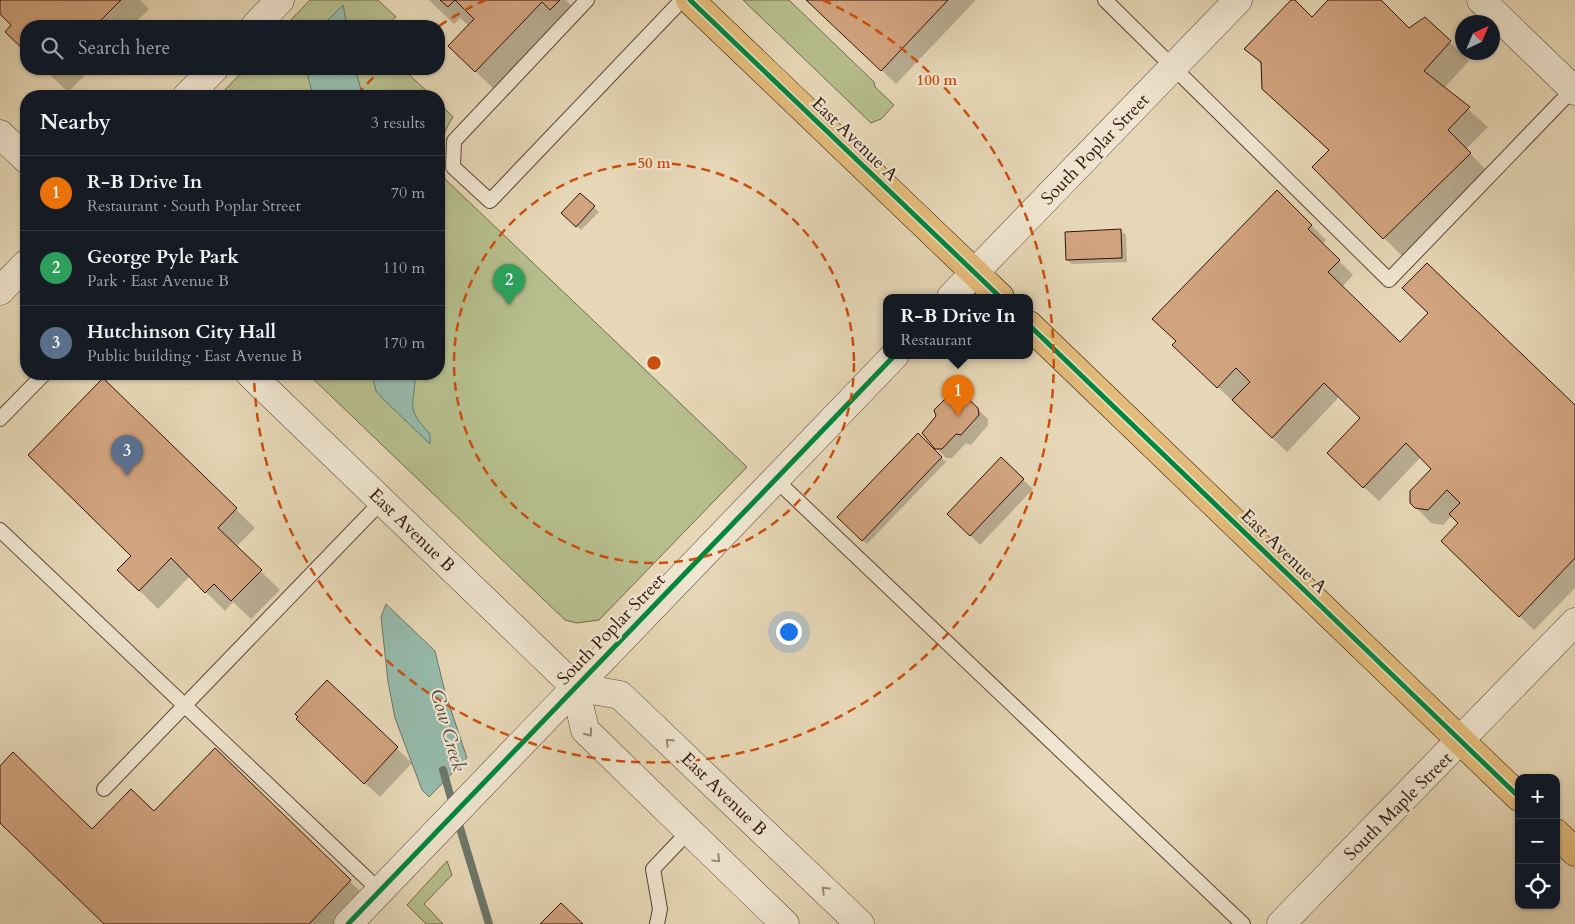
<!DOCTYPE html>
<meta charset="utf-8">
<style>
:root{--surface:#171b24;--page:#20242c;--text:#f1f3f6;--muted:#9ea1a6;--line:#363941;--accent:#c59692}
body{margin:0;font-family:Cardo,serif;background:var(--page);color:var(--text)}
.controls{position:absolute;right:15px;bottom:15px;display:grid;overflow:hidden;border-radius:10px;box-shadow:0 1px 4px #0004}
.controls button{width:45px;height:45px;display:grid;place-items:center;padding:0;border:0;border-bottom:1px solid var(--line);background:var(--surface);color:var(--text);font:25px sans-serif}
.compass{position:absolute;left:1455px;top:15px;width:45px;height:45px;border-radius:50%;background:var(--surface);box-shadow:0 1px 4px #0004;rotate:44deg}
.you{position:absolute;left:788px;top:631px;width:18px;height:18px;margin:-12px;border:4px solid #fff;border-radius:50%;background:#1a73e8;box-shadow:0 0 0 8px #1a73e833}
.badge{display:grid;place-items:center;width:32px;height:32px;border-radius:50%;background:var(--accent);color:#fff;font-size:16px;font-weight:700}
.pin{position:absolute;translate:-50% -41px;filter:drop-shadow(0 1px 2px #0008)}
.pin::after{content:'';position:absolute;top:26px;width:18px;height:15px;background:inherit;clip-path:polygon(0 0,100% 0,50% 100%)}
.popup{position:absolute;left:883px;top:294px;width:150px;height:65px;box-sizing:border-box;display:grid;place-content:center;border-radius:10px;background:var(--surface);filter:drop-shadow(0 1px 4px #0005);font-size:16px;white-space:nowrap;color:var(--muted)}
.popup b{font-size:19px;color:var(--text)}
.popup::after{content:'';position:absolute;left:50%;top:100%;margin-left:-10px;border:10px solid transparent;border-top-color:var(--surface)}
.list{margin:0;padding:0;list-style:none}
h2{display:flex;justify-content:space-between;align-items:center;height:65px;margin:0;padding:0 20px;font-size:21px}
h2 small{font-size:16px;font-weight:400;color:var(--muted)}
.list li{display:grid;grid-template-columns:32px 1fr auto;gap:15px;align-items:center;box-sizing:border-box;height:75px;padding:0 20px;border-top:1px solid var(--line)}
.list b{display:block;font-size:19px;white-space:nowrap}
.list p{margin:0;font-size:16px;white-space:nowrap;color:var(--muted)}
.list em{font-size:16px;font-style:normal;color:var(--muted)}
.icon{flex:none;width:28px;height:28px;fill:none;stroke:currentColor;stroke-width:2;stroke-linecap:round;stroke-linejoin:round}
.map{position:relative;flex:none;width:1575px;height:924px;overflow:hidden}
.search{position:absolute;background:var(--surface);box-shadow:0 1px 4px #0004;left:20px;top:20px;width:425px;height:55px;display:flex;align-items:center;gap:12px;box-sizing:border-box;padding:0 18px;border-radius:20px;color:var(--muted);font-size:19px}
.panel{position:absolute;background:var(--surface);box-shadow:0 1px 4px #0004;left:20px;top:90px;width:425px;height:290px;border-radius:20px}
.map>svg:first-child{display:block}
.green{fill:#b6be8d;stroke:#72684b}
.water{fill:#96baab;stroke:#6d776a}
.shadow{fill:#0003}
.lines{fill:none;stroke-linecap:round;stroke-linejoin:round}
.stream{stroke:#6d776a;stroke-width:8}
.building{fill:#d1a37e;stroke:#2f1309}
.service-casing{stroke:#5d4434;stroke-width:16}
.minor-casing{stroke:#5d4434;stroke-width:29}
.primary-casing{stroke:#2f1309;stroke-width:29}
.service{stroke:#efe5d0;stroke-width:14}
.minor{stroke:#efe5d0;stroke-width:28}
.primary{stroke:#e3bc7b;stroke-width:28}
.cycleway-casing{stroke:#efe5d0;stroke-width:8}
.cycleway{stroke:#00873e;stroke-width:5}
.oneway{stroke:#998676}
.ring{fill:none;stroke:#cc4e0c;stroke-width:2.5;stroke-dasharray:9 6}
.labels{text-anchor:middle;stroke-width:4.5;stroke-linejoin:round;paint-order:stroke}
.street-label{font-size:18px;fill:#2f1309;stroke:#efe5d0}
.water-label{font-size:19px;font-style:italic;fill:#534d42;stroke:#efe5d0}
.centre{fill:#cc4e0c;stroke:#efe5d0;stroke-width:2.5}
.ring-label{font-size:15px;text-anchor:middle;font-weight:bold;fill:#cc4e0c;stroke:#efe5d0;stroke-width:4.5;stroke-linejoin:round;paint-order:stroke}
</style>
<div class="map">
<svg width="1575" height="924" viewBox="0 0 1575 924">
<rect width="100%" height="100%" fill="#e6d7b6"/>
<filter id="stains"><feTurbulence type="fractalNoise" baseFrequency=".004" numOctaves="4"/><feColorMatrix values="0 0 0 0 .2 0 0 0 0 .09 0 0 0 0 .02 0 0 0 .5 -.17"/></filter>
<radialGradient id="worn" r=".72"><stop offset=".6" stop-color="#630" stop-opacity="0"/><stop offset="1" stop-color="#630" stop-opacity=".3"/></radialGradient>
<!-- green -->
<g class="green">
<polygon points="310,0 378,0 396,17 386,26 285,26"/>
<polygon points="743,0 789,0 874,82 875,87 894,105 881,119 871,123"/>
<polygon points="245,69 403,69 432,96 219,96"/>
<path d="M 439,103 L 453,117 C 438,140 440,152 445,179 L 747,467 L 599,620 L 577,623 L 565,620 L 308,374 L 439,374 Z"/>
<polygon points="447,861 452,875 424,904 443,924 426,924 407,905"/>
</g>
<!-- water -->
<g class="water">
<polygon points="343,5 347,26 322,26"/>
<polygon points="306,69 355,69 363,96 313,96"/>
<path d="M 372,374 L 415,374 C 415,408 404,406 430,434 L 430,444 L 383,399 L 376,391 Z"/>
<polygon points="386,604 435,651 445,692 467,758 429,797 422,790 395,718 388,682 381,617"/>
</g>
<!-- shadow -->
<g class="shadow">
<polygon points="0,0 140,0 149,9 132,26 26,26 26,51 7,32 13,25 0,13"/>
<polygon points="429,0 566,0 582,16 570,28 561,20 495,90 469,65 469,26 460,18 454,24"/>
<polygon points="808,0 974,0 975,1 896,84"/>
<polygon points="1292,0 1313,19 1330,0 1379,0 1409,30 1425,18 1469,61 1444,88 1488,127 1466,149 1489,173 1403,257 1314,167 1329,151 1263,89 1262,65 1246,49"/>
<polygon points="44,69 91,69 68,92"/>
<polygon points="1277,191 1326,240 1322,244 1353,275 1342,287 1400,344 1575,406 1575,588 1534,630 1457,556 1460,523 1452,515 1443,525 1431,523 1411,502 1433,469 1421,457 1379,501 1343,468 1361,418 1339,397 1287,452 1188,359"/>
<polygon points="581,195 599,212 581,230 563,213"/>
<polygon points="1121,231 1126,235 1127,262 1072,264 1067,260"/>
<polygon points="103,380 255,528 236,547 280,590 251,619 233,602 225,611 190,576 158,609 119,570 133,556"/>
<polygon points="977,409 988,419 988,425 971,445 966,443 952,458 946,458 936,448"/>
<polygon points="918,434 946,462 867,544 839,517"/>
<polygon points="1001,459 1033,489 980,545 949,514"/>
<polygon points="327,682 412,763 380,797 313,734"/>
<polygon points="215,749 369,900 346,924 105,924 0,822 0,767 92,830 154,812"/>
</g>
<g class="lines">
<!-- stream -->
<g class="stream">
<polyline points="443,770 453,805"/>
<polyline points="457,818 489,924"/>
</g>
</g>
<!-- building -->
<g class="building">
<polygon points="0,0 121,0 95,26 26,26 26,52 5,32 11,25 0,14"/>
<polygon points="440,0 560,0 550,10 542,2 475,72 448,46 474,19 455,0 448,7"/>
<polygon points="806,0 948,0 881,71"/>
<polygon points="1291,0 1295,0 1312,17 1328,0 1381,0 1409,28 1425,17 1451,41 1424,71 1470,107 1448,130 1471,153 1383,239 1312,167 1329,150 1262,89 1261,62 1244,49"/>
<polygon points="1277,190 1312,225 1308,229 1340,260 1328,272 1400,342 1428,313 1402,288 1427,263 1575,405 1575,558 1519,617 1441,541 1458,523 1449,514 1460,503 1447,490 1428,510 1415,508 1410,503 1410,491 1431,469 1406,443 1363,488 1327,453 1360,418 1324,383 1272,438 1232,400 1250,382 1236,368 1217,388 1172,345 1176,341 1152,319"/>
<polygon points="580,193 595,206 576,227 561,213"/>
<polygon points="1121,229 1122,258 1066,260 1065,232"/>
<polygon points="103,378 237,508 218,528 262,570 231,601 214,584 205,593 171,558 139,591 117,570 131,556 28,455"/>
<polygon points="955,391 962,393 978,408 979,415 961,435 956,434 942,449 935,449 922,433 936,416 934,410 952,392"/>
<polygon points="918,433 942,457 862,541 837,517"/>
<polygon points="1001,457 1024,479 970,536 947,514"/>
<polygon points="327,680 398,747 364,784 296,719 298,717 295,714"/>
<polygon points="215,748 351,880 309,924 104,924 0,823 0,766 13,752 92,829 131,789 154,811"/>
<polygon points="561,903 583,924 540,924"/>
</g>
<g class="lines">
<defs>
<g id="service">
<polyline points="587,0 454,141 453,167 490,201 682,0"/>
<polyline points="1105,0 1389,280 1573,89"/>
<polyline points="0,419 44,374"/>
<polyline points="775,479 1243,924"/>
<polyline points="0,530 380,891"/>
<polyline points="104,789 382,501"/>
<polyline points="657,924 660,909 653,869 689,831"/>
</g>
<g id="minor">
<polyline points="1481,0 1575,91"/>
<polyline points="255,26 280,0"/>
<polyline points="187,96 214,69"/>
<polyline points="0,134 26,159"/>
<polyline points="0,291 26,264"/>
<polyline points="951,297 1238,0"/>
<polyline points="250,374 575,687 585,730 785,924"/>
<polyline points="575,687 620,695 860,924"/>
<polyline points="348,924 895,355"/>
<polyline points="1281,924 1575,622"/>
</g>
<g id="primary">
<polyline points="690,0 1000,297"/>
<polyline points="1029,325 1519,797"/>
<polyline points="1556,833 1575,852"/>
</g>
</defs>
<!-- service casing -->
<use href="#service" class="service-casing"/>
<!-- minor casing -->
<use href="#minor" class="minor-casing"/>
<!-- primary casing -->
<use href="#primary" class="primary-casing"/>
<!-- service -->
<use href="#service" class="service"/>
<!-- minor -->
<use href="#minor" class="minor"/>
<!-- primary -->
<use href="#primary" class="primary"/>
<defs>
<g id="cycleway">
<polyline points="690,0 1000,297"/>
<polyline points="1029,325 1519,797"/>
<polyline points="348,924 895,355"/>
</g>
</defs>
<!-- cycleway casing -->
<use href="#cycleway" class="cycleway-casing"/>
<!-- cycleway -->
<use href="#cycleway" class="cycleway"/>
</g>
<!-- one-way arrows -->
<defs><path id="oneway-chevron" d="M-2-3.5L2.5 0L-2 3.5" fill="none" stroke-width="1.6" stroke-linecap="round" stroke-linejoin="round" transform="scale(1.25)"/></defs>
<g class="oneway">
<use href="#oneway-chevron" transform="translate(589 733) rotate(52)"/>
<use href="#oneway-chevron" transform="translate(669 742) rotate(-136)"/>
<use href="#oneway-chevron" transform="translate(717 859) rotate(44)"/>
<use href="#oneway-chevron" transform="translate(825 890) rotate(-136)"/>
</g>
<!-- distance rings -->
<g class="ring">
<circle cx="654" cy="363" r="200"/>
<path d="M357 95A400 400 0 0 1 381 70M439 26A400 400 0 0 1 485 0M823 0A400 400 0 1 1 254 377"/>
</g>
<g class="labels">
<!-- street labels -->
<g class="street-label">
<text transform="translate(855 139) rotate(44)" y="6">East Avenue A</text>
<text transform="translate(1095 149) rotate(-46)" y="6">South Poplar Street</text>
<text transform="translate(412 530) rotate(44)" y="6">East Avenue B</text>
<text transform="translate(1284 551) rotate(44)" y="6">East Avenue A</text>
<text transform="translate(611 629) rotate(-46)" y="6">South Poplar Street</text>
<text transform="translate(724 794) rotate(44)" y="6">East Avenue B</text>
<text transform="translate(1398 806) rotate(-45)" y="6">South Maple Street</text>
</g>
<!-- water labels -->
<g class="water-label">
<text transform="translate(449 730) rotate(74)" y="7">Cow Creek</text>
</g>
</g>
<circle cx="654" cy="363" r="8" class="centre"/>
<g class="ring-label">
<text x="937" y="85">100 m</text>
<text x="654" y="168">50 m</text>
</g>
<rect width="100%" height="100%" filter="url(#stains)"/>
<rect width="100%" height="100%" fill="url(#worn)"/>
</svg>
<div class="controls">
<button>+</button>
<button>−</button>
<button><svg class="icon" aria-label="locate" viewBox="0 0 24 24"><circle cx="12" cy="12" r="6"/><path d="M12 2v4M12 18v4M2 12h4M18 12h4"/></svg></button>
</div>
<svg class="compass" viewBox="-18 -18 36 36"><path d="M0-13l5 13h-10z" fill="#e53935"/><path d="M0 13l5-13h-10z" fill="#9ea1a6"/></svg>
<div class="you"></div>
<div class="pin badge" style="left:958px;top:416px;background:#e8710a">1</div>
<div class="popup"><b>R-B Drive In</b>Restaurant</div>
<div class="pin badge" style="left:509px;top:305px;background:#2e9e5b">2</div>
<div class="pin badge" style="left:127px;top:476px;background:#5c6f8a">3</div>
<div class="search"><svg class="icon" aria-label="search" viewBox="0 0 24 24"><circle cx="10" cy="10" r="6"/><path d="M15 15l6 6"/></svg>Search here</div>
<section class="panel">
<h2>Nearby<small>3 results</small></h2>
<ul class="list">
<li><span class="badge" style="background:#e8710a">1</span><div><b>R-B Drive In</b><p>Restaurant · South Poplar Street</p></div><em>70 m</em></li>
<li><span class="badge" style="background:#2e9e5b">2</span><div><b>George Pyle Park</b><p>Park · East Avenue B</p></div><em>110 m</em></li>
<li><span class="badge" style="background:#5c6f8a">3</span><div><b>Hutchinson City Hall</b><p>Public building · East Avenue B</p></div><em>170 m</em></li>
</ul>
</section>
</div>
